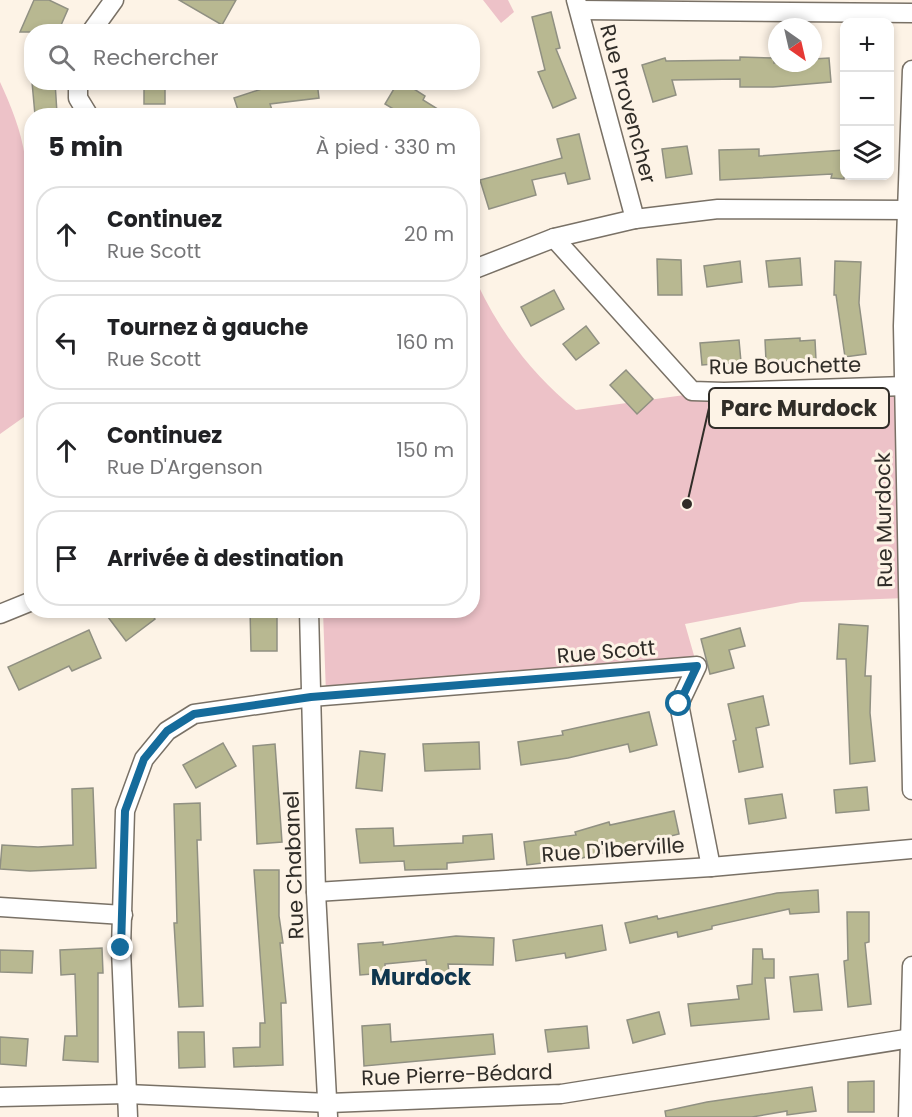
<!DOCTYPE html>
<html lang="fr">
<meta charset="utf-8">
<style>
:root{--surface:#fff;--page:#f2f2f2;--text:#202124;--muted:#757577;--line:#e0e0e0}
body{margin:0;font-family:Poppins,sans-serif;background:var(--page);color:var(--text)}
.controls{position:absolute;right:18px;top:18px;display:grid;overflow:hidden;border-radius:12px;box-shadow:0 3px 9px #0003}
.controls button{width:54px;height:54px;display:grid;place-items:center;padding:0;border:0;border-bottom:2px solid var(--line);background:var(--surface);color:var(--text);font:30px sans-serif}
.compass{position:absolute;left:768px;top:18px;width:54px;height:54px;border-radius:50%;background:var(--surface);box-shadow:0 3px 9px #0003;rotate:146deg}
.stop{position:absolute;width:18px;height:18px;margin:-14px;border:4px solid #156b9b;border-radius:50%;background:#fff}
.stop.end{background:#156b9b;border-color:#fff;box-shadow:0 2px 6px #0008}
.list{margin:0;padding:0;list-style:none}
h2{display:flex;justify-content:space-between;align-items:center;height:78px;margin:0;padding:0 24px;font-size:26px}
h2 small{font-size:20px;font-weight:400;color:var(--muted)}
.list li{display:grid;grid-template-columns:39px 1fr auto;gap:18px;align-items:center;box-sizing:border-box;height:96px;margin:0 12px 12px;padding:0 12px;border:2px solid var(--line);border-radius:24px}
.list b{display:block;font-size:22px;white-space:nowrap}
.list p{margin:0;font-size:20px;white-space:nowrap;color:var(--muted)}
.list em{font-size:20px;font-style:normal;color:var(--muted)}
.icon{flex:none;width:33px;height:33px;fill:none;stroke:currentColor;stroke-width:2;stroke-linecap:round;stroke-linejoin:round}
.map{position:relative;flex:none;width:912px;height:1117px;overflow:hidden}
.search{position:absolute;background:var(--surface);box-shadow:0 3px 9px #0003;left:24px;top:24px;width:456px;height:66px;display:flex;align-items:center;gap:15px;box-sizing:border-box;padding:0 21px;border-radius:24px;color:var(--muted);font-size:22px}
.panel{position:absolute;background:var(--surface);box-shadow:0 3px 9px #0003;left:24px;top:108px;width:456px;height:510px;border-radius:24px}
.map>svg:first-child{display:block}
.green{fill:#edc2c8}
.building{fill:#b8b891;stroke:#909082;stroke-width:1.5}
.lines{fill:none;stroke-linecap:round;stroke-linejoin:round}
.street-casing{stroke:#797166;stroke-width:21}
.street{stroke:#fff;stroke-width:18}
.route{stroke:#156b9b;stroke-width:8}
.labels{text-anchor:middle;stroke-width:6;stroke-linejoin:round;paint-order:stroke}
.street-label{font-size:21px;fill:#302d28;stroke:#fdf3e6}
.neighbourhood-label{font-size:22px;font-weight:bold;fill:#10364e;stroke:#fdf3e6}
.leader{fill:none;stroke:#302d28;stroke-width:2}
.callout-dot{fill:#302d28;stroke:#fdf3e6;stroke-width:2}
.callout{fill:#fdf3e6;stroke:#302d28;stroke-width:2}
.callout-label{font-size:22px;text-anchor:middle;font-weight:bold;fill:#302d28}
</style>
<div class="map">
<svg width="912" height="1117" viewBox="0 0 912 1117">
<rect width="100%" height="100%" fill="#fdf3e6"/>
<!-- green -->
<g class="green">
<polygon points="483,0 508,0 514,12 501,23"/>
<path d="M 0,82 C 11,106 21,130 25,157 C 29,178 23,197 32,217 L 31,412 L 0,434 Z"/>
<path d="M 477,283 C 500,332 533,376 576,410 L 728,389 L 897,385 L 906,598 L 801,602 L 685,624 L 697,666 L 326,694 L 323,611 L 472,610 L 472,286 Z"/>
</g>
<!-- building -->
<g class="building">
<polygon points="34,0 49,0 68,9 58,32 20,32"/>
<polygon points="179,0 236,0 222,25"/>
<polygon points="551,12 560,48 556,49 576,98 553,108 538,72 545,70 532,17"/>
<polygon points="740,57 774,58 774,63 813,63 813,59 829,58 831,82 773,87 740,87 740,79 672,80 676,95 653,102 642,65 665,58 666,61 740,60"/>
<polygon points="32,82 55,82 57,113 35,115"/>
<rect x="144" y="82" width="21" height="22"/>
<polygon points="283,82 317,82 319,98 270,104 274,116 240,116 234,98"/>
<polygon points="398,82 403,82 425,96 423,100 449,116 405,116 385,104"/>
<polygon points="579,134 590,179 568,184 565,173 532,180 536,195 489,209 480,180 562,158 557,139"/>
<polygon points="687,146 692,174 666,178 662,149"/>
<polygon points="759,149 759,156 844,150 844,179 831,178 832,174 720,180 719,150"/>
<polygon points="800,258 802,285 769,287 766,261"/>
<polygon points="657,259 681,260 682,295 658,295"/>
<polygon points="740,261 742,282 707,287 704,266"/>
<polygon points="835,261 861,262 859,303 866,354 845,357 836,295 834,295"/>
<polygon points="554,290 564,309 531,326 521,307"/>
<polygon points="586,326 599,343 576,360 563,344"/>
<polygon points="800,338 800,341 815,340 816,360 766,361 765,340"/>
<polygon points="739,340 741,362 702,365 700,343"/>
<polygon points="626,370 653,399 637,414 610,385"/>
<polygon points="116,610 149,610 155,619 126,641 108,617"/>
<polygon points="250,610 277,610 277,651 251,651"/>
<polygon points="839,624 868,626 865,676 871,676 870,713 875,761 850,764 846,659 837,659"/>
<polygon points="740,628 745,646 729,650 734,668 710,674 701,639"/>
<polygon points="89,630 101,658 72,671 69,666 19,690 8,667"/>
<polygon points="763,696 769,725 756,728 763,767 739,772 733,741 736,740 728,704"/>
<polygon points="649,712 657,745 630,752 628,744 568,758 521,765 518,742 563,735 562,731"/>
<polygon points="479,742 480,769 425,771 423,744"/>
<polygon points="223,743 236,766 196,788 183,765"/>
<polygon points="275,744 282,842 257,844 253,746"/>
<polygon points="360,751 385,754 382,791 356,788"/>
<polygon points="867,787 869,810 836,813 834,790"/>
<polygon points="93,788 96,868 30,871 0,869 2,845 38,847 73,845 72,789"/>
<polygon points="782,794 786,818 749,824 745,799"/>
<polygon points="200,803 201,840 197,840 203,1006 179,1007 174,923 177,923 174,804"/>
<polygon points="674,811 679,834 582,858 527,865 524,842 576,835 575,832 609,822 610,825"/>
<polygon points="393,828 394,846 463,843 463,836 492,834 494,859 447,863 447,869 405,870 404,861 360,863 356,829"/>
<polygon points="254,870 279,870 279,916 283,943 280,943 286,1003 281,1003 283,1065 234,1067 233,1048 260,1047 260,1023 265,1023"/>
<polygon points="818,890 819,912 790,914 789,909 712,926 712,929 678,937 677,932 630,943 625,923 657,916 658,919 777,893"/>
<polygon points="847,912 869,912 869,942 865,943 871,1004 848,1007 844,961 848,960"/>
<polygon points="602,925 606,950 566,958 565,953 516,961 513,940"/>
<polygon points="456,936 494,938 493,965 448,964 450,979 429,981 426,960 385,964 385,973 360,975 358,944 383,942 383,945"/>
<polygon points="102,948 103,973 98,973 98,1062 63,1060 65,1036 77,1036 75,974 61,975 60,950"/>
<polygon points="753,949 762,949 763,959 774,959 774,978 765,978 769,1019 691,1026 688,1004 739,999 737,986 752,984"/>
<polygon points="0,950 33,951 32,973 0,972"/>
<polygon points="818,974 822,1010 794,1012 790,977"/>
<polygon points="659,1012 665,1034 633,1043 627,1020"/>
<polygon points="390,1024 391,1042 493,1034 495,1054 364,1066 362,1026"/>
<polygon points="587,1026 589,1048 548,1052 545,1030"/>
<polygon points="178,1032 204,1032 205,1067 179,1068"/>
<polygon points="0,1037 28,1039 26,1066 0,1064"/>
<polygon points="874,1081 874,1112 848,1112 848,1082"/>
<polygon points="812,1087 816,1111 787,1115 787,1111 752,1117 666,1117 665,1111 707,1102"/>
</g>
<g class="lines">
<defs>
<g id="street">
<polyline points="576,0 635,219"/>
<polyline points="580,10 912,13"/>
<polyline points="91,32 114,0"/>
<polyline points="912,70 903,326 912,790"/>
<polyline points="78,82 78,98 89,116"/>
<polyline points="554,238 692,391 724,392 905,386"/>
<polyline points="472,270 554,238 635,219 718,209 912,210"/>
<polyline points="309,610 316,892 328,1117"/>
<polyline points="0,614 32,601"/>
<polyline points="316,892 711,867 912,849"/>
<polyline points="0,907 123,915"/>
<polyline points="0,1097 127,1094 329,1103 561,1094 912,1038"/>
<polyline points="128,1117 121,949 125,811 144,759 167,731 194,714 311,697 697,666 679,704 711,867"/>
<polyline points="908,1117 912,966"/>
</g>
</defs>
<!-- street casing -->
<use href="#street" class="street-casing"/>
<!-- street -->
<use href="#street" class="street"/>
</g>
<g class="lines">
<!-- route -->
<polyline class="route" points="121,948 125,811 144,759 167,731 194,714 311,697 697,666 679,704"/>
</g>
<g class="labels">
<!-- street labels -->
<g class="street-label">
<text transform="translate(628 104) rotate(75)" y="7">Rue Provencher</text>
<text transform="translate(785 366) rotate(-1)" y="7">Rue Bouchette</text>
<text transform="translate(884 520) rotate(-91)" y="7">Rue Murdock</text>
<text transform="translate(606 652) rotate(-5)" y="7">Rue Scott</text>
<text transform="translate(613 850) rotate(-4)" y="7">Rue D'Iberville</text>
<text transform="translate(294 865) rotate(-92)" y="7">Rue Chabanel</text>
<text transform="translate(457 1075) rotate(-2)" y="7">Rue Pierre-Bédard</text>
</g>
<!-- neighbourhood labels -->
<g class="neighbourhood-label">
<text x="421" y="985">Murdock</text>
</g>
</g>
<!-- callouts -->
<path class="leader" d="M687 504L709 408"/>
<circle class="callout-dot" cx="687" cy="504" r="6"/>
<rect class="callout" x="709" y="388" width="180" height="40" rx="6"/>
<g class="callout-label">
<text x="799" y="416">Parc Murdock</text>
</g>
</svg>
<div class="controls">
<button>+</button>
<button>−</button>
<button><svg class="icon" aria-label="layers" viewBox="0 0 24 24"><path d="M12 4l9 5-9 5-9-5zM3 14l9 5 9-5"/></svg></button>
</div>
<svg class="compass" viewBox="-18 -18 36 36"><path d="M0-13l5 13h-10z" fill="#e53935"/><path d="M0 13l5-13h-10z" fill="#757577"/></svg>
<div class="stop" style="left:679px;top:704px"></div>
<div class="stop end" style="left:121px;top:948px"></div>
<div class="search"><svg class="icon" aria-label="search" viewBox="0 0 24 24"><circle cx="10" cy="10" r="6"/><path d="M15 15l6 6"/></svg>Rechercher</div>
<section class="panel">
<h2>5 min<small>À pied · 330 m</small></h2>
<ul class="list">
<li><svg class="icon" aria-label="ahead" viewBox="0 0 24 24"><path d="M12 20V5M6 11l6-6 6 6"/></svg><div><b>Continuez</b><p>Rue Scott</p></div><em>20 m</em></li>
<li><svg class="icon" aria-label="left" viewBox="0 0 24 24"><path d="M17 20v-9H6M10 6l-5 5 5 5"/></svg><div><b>Tournez à gauche</b><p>Rue Scott</p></div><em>160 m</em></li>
<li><svg class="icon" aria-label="ahead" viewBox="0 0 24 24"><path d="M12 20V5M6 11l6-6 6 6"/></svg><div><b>Continuez</b><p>Rue D'Argenson</p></div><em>150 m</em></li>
<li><svg class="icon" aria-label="arrive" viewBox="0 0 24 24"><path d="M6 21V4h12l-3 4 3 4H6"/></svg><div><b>Arrivée à destination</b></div></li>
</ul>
</section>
</div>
